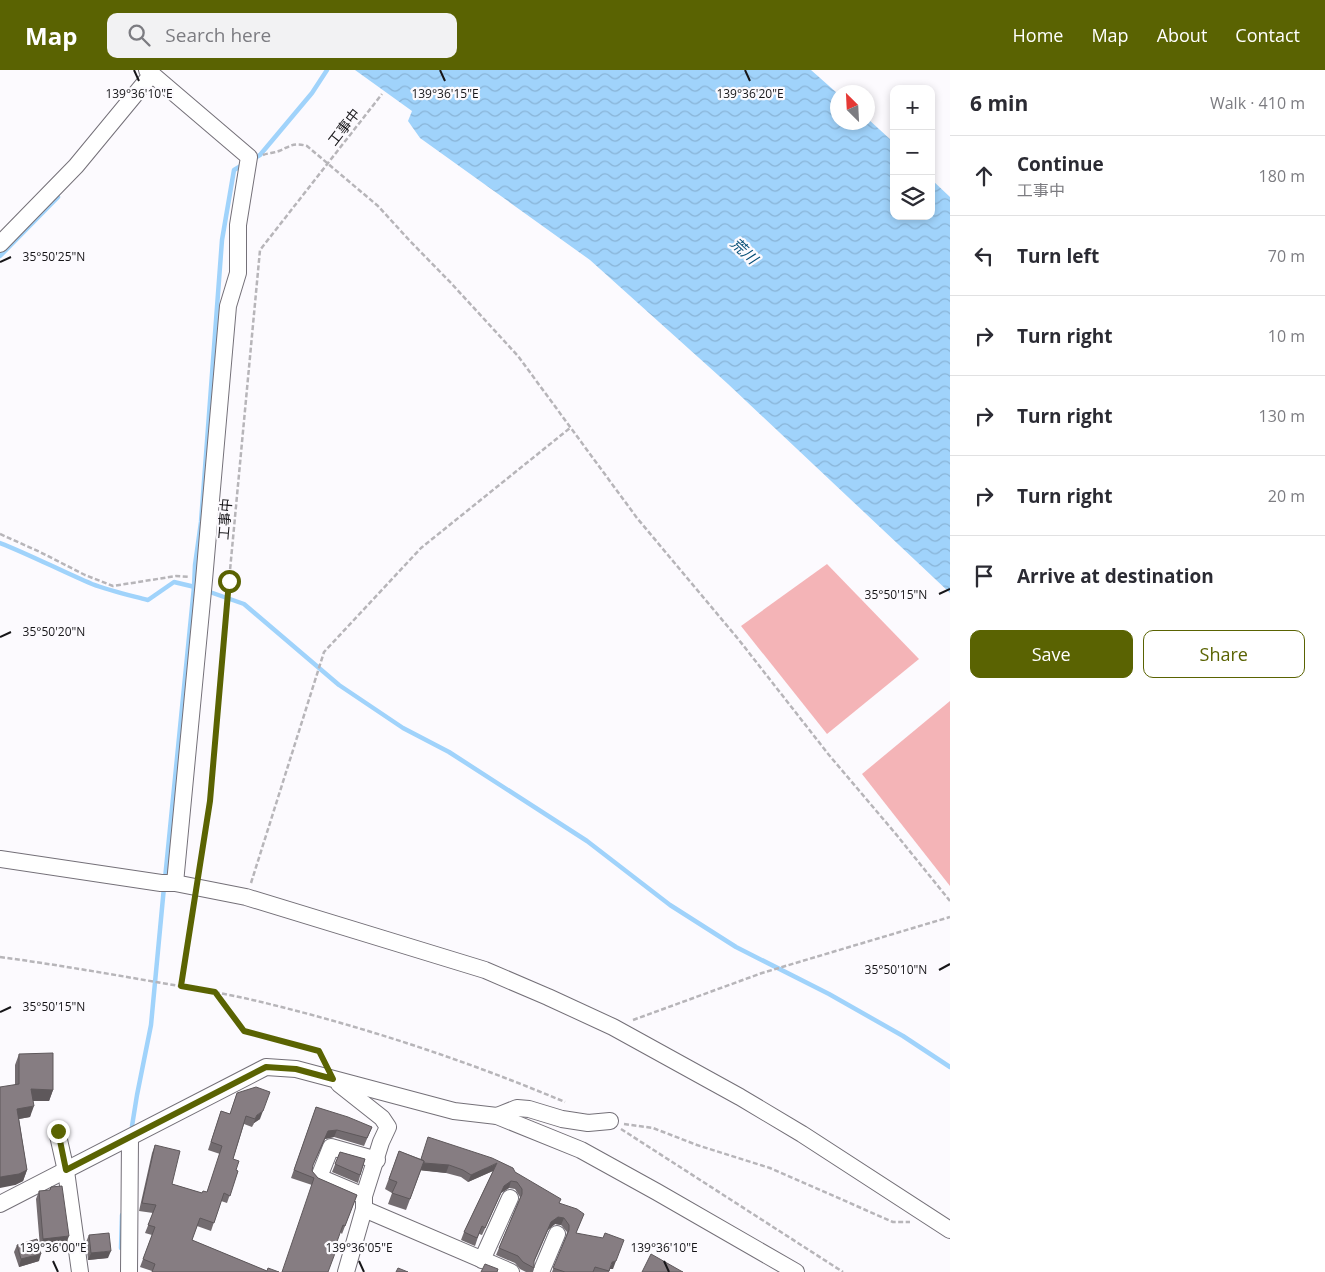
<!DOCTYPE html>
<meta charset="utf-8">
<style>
:root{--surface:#fff;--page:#f2f2f3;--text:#2b2b33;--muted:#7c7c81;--line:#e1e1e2;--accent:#5a6302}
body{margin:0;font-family:"Open Sans","Noto Sans JP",sans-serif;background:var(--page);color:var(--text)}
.controls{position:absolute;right:15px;top:15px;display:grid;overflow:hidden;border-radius:10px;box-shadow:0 2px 8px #0003}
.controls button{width:45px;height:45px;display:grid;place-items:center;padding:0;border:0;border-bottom:1px solid var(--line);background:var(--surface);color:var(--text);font:25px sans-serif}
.compass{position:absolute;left:830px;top:15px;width:45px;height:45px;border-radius:50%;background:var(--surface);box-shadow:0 2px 8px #0003;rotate:336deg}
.stop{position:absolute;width:15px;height:15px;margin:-11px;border:4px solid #5a6302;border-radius:50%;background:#fff}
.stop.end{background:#5a6302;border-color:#fff;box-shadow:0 1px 5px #0008}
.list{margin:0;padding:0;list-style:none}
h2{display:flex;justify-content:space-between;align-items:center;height:65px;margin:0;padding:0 20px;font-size:21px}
h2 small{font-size:16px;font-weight:400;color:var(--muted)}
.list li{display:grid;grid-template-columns:32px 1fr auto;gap:15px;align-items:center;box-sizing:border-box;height:80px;padding:0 20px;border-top:1px solid var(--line)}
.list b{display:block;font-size:19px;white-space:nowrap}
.list p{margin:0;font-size:16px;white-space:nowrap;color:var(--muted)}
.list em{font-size:16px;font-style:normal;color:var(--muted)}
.actions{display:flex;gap:10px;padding:15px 20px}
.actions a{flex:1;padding:11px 0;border:1px solid var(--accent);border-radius:10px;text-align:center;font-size:18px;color:var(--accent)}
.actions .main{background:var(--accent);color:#fff}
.icon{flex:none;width:28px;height:28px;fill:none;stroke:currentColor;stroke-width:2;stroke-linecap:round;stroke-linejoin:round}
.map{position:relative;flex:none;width:950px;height:1202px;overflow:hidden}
header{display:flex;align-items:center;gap:30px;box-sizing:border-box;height:70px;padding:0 25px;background:var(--accent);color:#fff}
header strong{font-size:24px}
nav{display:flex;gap:28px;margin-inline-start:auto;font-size:18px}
.search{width:350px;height:45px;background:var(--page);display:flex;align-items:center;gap:12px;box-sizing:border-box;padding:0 18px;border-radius:10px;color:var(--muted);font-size:19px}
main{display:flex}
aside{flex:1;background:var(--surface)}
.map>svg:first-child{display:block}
.grass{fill:#f4b4b7}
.water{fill:url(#water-waves)}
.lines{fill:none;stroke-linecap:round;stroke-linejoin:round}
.stream{stroke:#a0d3fb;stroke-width:4.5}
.minor-casing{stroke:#747078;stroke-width:18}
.path{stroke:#b7b5b9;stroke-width:2.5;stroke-dasharray:5 2.5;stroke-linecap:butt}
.minor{stroke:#fff;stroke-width:16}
.path-bridge{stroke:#b7b5b9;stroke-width:2.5;stroke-dasharray:5 2.5;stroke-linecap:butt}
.wall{fill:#736c70}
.shaded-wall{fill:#5e585b}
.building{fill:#867d82;stroke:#5e585b}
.route{stroke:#5a6302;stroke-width:6}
.ticks{fill:none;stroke:#171619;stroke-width:2}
.labels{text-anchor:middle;stroke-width:4.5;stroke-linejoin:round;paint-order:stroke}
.street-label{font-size:14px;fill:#171619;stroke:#fcfafe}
.water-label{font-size:15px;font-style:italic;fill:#004b74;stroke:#fcfafe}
.ticks-label{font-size:12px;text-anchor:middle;fill:#171619;stroke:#fcfafe;stroke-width:4.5;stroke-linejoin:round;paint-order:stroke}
</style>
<header>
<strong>Map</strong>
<div class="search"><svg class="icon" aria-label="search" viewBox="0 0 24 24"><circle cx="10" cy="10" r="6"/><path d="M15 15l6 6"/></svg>Search here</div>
<nav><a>Home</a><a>Map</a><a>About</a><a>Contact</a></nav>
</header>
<main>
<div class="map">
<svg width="950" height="1202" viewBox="0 0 950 1202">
<defs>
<pattern id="water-waves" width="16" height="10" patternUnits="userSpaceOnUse" patternTransform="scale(1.25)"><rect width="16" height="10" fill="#a0d3fb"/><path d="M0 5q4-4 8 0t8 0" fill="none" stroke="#89b4d7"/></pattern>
</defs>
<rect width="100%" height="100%" fill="#fcfafe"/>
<!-- grass -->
<g class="grass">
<polygon points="827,494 919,589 827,664 741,556"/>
<polygon points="950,631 950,816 862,704"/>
</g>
<!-- water -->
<polygon class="water" points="355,0 811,0 837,23 838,52 868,52 868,49 891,70 894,72 894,146 931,146 931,109 950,127 950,523 728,314 590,190 420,68 408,51 412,41"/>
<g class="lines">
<!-- stream -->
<g class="stream">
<polyline points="253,89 260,85 312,23 327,0"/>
<polyline points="0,186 58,127"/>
<path d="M 0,473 C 31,485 61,501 92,514 C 110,521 129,525 148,530 L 174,512 L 199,518"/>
<polyline points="207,521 244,534 339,615 403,658 449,682 587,771 670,835 736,877 829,924 903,966 950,997"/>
<polyline points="165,809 194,517 195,495 201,452 222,170 234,100 244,94"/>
<polyline points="132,1056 137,1025 151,955 164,817"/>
<polyline points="121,1178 122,1145"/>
</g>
<defs>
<g id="minor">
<polyline points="147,0 249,87 238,155 238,203 228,236 204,510 175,813"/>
<polyline points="0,174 76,96 152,4"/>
<polyline points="0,789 161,813 175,813 246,827 485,900 548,927 613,957 740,1027 802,1064 950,1160"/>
<polyline points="339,1014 382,1048 388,1057 381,1072 364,1126 364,1139 346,1202"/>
<polyline points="497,1046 517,1038 529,1039 562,1049 588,1053 610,1051"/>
<polyline points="57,1061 66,1101 80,1202"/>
<polyline points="364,1126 319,1107 331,1077 377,1090"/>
<polyline points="0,1134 266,997 296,999 454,1041 497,1046 581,1080 657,1122 796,1202"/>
<polyline points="364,1139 511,1202"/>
<polyline points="482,1190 510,1128"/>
<polyline points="129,1202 130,1068"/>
<polyline points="541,1202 557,1164"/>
</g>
</defs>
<!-- minor casing -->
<use href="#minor" class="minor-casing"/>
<!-- path -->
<g class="path">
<path d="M 263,85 C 268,83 274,83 279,81 C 291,76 293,72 307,76 L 378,136 L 410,171 L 451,213 L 518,286 L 637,448 L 739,570 L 829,685 L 895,763 L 950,831"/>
<polyline points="0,464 40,482 85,505 113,516 176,506 190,507"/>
<polyline points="251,813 324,582 421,478 570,358"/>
<path d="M 0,887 C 52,894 104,903 156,912 C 190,918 224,923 257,931 C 362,956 465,990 565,1032"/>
<polyline points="216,923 244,961 319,981 323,990"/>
<polyline points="633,950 762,903 950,847"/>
<polyline points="624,1054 653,1058 697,1075 770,1098 893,1152 910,1152"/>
<polyline points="621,1059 843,1202"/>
</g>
<!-- minor -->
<use href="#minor" class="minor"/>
<!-- path-bridge -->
<polyline class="path-bridge" points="181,916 210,731 229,511 260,180 382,24"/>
</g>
<!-- wall -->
<g class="wall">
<polygon points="19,984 53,1020 49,1031 33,1031 30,1047 19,1049 27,1100 23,1111 15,1115 15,995"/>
<polygon points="237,1023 260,1049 254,1053 252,1057 244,1054 233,1089 236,1100 238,1101 227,1133 221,1131 211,1161 197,1156 192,1170 267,1201 279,1202 152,1201 140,1197 152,1165 145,1163 153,1143 139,1141 152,1083 155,1075 172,1114 202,1123 207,1122 220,1084 208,1080 221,1041 230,1044"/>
<polygon points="316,1037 372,1057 364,1076 334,1067 325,1069 312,1097 312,1101 318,1108 357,1125 342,1164 341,1163 312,1115 291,1108"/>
<polygon points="399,1081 421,1089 515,1102 560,1133 581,1151 576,1163 613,1199 610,1199 609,1202 552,1202 566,1166 567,1162 561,1155 555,1154 548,1160 534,1192 534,1198 533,1202 526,1202 520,1199 515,1193 496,1185 519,1130 520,1127 515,1119 509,1118 501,1123 482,1165 479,1164 475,1176 461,1170 464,1162 493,1101 468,1112 461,1107 446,1103 421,1100 406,1140 388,1134 392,1123 385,1119"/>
<polygon points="340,1082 365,1089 358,1113 332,1102"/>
<polygon points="51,1117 66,1174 40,1177 36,1129 39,1121 49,1121"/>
<polygon points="89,1165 108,1188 88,1190 86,1172"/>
<polygon points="17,1175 39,1191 19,1197 14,1182"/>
</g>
<!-- shaded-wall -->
<g class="shaded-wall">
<polygon points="31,1019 53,1020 49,1031 26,1031"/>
<polygon points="34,1036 30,1047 13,1050 17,1039"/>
<polygon points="263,1041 260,1049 254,1053 252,1057 257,1045"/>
<polygon points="337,1060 334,1067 325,1069 310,1103 328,1061"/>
<polygon points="420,1093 449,1095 446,1103 417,1100"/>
<polygon points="497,1093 495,1100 468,1112 471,1105"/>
<polygon points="27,1100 23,1111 15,1115 0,1118 0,1107"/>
<polygon points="511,1111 509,1118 501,1123 482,1165 504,1116"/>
<polygon points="558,1147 564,1148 561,1155 555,1154 548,1160 532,1198 551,1152"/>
<polygon points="69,1166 66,1174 40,1177 43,1169"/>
<polygon points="111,1181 108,1188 88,1190 91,1183"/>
<polygon points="41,1184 39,1191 19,1197 21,1189"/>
<polygon points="616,1191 613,1199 610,1199 612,1192"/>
</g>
<!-- building -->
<g class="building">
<polygon points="53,983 53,1020 31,1019 34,1036 17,1039 27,1100 19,1104 0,1107 0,1017 19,1014 19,984"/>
<polygon points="256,1017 270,1022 263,1041 257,1045 255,1049 246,1046 233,1089 239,1091 236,1100 238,1101 230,1126 224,1123 214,1153 200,1148 192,1170 267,1201 268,1198 279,1202 152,1202 155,1194 143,1189 155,1157 148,1155 156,1135 142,1133 155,1075 180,1081 172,1114 202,1123 203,1121 207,1122 222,1076 211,1072 221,1041 230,1044 237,1023"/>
<polygon points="316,1037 348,1047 372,1057 367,1068 337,1060 328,1061 313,1095 312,1101 318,1108 357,1125 345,1156 343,1155 335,1177 337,1178 328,1202 282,1202 314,1108 294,1100"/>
<polygon points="428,1067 492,1088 513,1098 515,1102 561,1129 559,1133 577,1139 584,1144 576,1163 603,1168 605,1163 624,1170 616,1191 612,1192 609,1201 595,1197 593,1202 565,1202 553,1198 569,1160 569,1155 564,1148 558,1147 551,1152 534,1191 534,1198 523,1192 518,1186 499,1178 522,1124 522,1119 517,1112 511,1111 504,1116 485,1158 482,1156 477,1168 464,1162 497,1093 471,1105 463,1100 449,1095 424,1093 424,1091 421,1089"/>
<polygon points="399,1081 424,1091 410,1129 392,1123 397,1112 389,1109"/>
<polygon points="340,1082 365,1089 360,1105 335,1094"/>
<polygon points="62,1116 69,1166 43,1169 39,1121 50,1120 51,1117"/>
<polygon points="109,1163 111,1181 91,1183 89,1165"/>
<polygon points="37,1169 41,1184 21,1189 17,1175"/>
<polygon points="651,1184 681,1201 683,1202 642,1202"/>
<polygon points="485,1194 498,1199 497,1202 481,1202"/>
<polygon points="398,1198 408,1202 396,1202"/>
</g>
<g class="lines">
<!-- route -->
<polyline class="route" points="58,1061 66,1100 266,997 296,999 333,1009 319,981 244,961 215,922 181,916 210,731 229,511"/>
</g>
<!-- ticks -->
<path class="ticks" d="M 134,0 L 139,11M 440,0 L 445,11M 745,0 L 750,11M 0,192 L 11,187M 939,524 L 950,519M 0,567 L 11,562M 939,900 L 950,894M 0,942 L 11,937M 53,1191 L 58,1202M 359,1191 L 364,1202M 664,1191 L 669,1202"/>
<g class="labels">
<!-- street labels -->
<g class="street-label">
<text transform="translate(344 57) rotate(-52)" y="5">工事中</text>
<text transform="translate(225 449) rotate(-85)" y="5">工事中</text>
</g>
<!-- water labels -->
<g class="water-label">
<text transform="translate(744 181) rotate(43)" y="5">荒川</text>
</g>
</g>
<g class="ticks-label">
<text x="750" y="28">139°36'20"E</text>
<text x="139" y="28">139°36'10"E</text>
<text x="445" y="28">139°36'15"E</text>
<text x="54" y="191">35°50'25"N</text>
<text x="896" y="529">35°50'15"N</text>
<text x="54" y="566">35°50'20"N</text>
<text x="896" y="904">35°50'10"N</text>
<text x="54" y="941">35°50'15"N</text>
<text x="53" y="1182">139°36'00"E</text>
<text x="359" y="1182">139°36'05"E</text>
<text x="664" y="1182">139°36'10"E</text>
</g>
</svg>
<div class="controls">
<button>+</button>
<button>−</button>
<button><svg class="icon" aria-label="layers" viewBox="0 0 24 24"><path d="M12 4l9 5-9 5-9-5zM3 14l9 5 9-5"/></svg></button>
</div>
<svg class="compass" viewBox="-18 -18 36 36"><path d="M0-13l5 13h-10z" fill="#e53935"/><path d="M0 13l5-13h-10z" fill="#7c7c81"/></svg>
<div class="stop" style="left:229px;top:511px"></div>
<div class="stop end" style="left:58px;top:1061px"></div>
</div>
<aside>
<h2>6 min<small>Walk · 410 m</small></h2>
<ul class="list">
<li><svg class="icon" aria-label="ahead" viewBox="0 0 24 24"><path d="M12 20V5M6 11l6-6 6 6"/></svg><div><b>Continue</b><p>工事中</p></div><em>180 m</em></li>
<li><svg class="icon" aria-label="left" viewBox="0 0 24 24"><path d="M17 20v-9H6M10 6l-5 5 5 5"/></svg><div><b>Turn left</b></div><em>70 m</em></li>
<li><svg class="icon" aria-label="right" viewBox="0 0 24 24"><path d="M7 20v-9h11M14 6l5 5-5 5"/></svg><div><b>Turn right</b></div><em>10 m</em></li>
<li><svg class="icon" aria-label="right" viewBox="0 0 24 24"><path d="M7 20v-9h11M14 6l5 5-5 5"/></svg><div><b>Turn right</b></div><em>130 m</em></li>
<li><svg class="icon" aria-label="right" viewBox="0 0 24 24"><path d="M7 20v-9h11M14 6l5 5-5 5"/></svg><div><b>Turn right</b></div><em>20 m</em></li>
<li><svg class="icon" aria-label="arrive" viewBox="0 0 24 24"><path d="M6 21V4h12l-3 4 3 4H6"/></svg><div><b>Arrive at destination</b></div></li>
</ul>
<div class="actions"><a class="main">Save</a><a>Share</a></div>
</aside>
</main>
